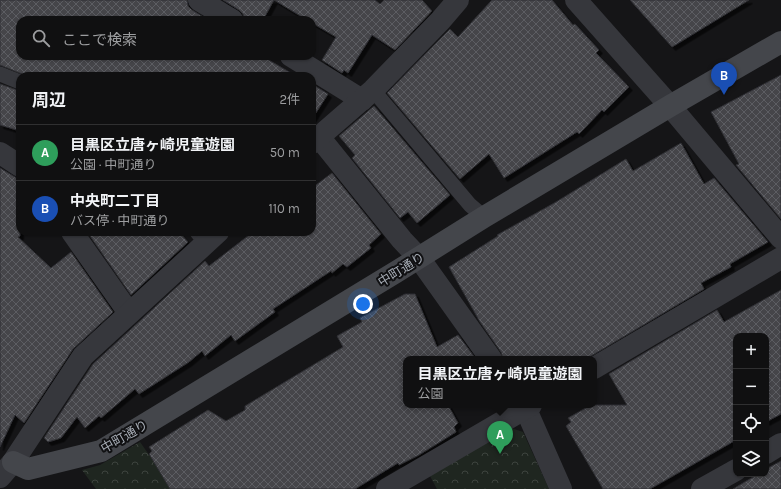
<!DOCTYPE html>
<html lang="ja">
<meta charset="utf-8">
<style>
:root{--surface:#101011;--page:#19191a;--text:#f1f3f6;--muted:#9c9d9f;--line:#303031;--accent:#eba439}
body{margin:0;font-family:Karla,"Noto Sans JP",sans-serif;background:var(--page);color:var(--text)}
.controls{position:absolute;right:12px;bottom:12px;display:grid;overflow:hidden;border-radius:8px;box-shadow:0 1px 3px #0004}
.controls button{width:36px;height:36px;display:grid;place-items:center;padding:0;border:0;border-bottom:1px solid var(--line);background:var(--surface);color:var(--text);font:20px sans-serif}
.you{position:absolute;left:363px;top:304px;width:14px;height:14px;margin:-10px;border:3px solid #fff;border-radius:50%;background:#1a73e8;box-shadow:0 0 0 6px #1a73e833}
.badge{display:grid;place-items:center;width:26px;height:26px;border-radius:50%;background:var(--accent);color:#fff;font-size:13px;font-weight:700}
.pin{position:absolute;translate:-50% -33px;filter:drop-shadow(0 1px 2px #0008)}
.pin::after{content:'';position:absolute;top:21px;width:14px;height:12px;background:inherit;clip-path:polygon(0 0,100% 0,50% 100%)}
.popup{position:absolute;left:403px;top:356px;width:194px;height:52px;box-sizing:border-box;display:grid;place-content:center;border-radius:8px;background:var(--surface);filter:drop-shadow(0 1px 3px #0005);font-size:13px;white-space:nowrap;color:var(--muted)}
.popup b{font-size:15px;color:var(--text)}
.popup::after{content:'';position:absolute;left:50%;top:100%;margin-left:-8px;border:8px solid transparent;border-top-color:var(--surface)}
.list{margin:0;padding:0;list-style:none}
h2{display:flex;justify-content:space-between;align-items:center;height:52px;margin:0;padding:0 16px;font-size:17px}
h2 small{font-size:13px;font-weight:400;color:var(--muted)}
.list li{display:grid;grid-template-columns:26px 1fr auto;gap:12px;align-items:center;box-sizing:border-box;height:56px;padding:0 16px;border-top:1px solid var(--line)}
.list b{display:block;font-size:15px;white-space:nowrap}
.list p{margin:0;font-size:13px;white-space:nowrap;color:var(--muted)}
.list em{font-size:13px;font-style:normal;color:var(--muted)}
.icon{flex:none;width:22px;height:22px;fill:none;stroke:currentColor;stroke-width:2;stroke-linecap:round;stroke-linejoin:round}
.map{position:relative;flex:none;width:781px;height:489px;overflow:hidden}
.search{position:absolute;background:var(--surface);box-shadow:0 1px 3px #0004;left:16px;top:16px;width:300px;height:44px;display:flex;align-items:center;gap:10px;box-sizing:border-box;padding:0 14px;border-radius:12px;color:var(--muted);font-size:15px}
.panel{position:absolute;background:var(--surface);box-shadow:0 1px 3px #0004;left:16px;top:72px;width:300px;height:164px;border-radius:12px}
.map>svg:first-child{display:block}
.park{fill:url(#park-crowns)}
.building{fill:url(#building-cross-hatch);stroke:#2f2f33;filter:url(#shadow)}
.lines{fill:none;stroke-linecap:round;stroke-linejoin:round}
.lane{stroke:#36373c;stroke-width:15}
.street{stroke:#36373c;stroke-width:22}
.secondary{stroke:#44464b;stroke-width:22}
.labels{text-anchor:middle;stroke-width:4;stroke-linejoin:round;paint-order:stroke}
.street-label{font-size:13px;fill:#a7adb6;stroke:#101012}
</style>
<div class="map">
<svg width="781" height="489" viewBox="0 0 781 489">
<defs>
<pattern id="park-crowns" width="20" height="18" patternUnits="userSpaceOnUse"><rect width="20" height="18" fill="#1f2620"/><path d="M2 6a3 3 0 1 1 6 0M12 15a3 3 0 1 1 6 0" fill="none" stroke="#3d433e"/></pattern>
<pattern id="building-cross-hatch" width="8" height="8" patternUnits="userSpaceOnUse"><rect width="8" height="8" fill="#44454a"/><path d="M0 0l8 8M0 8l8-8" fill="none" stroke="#5c5d62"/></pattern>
<filter id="shadow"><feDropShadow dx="3.5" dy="3.5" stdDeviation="0" flood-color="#0009"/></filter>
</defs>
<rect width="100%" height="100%" fill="#151517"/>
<!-- park -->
<g class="park">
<polygon points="511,428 523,432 549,489 437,489 430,476"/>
<polygon points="140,442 173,489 96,489 82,470 100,465"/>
</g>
<!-- building -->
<g class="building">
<polygon points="0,0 187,0 188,6 192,10 208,20 20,20 20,56 262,56 296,76 27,76 0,65"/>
<polygon points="223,0 375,0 380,4 384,0 422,0 432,11 395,50 372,35 348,73 344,70 342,73 322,60 336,37 312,23 312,20 307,20 274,0 263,20 244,20 243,14 239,10"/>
<polygon points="492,0 552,0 573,25 575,24 599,50 596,53 629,87 604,112 602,110 579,134 577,132 504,178 489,154 460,179 387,93 450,29 458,37"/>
<polygon points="630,0 749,0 672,47"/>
<polygon points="781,75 781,219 736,165 739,164 711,112"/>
<polygon points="0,84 20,91 20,131 0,125"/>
<polygon points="312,84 328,94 312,119"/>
<polygon points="374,106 450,195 417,223 408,212 400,218 352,158 355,155 339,136"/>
<polygon points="681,143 704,184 714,178 768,242 730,264 731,267 701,283 704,289 586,359 503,359 501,352 480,322 449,267 498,236 497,235 556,202 626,159 633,171"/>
<polygon points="0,168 20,180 20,236 18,237 51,268 71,252 113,312 73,349 24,423 15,415 0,447"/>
<polygon points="332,173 381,234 369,245 371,248 347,267 343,264 332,273 331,271 273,309 275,312 235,341 231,335 205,356 202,351 189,362 139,394 135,389 101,418 99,416 85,428 77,417 61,438 48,442 44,438 93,364 205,261 209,266 253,232 312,232 312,188"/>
<polygon points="96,232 179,232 188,242 131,295 90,236"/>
<polygon points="781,290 781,414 766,422 766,336 736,336 736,440 650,489 603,489 566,426 571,422 568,418 591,405 627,405 609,374 717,310 724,322"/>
<polygon points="405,294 415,294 437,347 458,335 476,359 406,359 406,405 448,405 458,423 454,427 456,432 419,455 399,465 398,463 355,489 170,489 149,454 152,451 149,447 208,410 226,421 245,410 245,406 343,347 337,336 362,322 360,318"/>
<polygon points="781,461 781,489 733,489 758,474 766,474 766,469"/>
</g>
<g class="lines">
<!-- lane -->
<g class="lane">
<polyline points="0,74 20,82"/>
<polyline points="373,90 470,205 484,217"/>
<polyline points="197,232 206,243"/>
</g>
<!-- street -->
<g class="street">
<polyline points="199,0 232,20"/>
<polyline points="576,0 670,106 781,238"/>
<polyline points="291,56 362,100"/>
<polyline points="319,137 402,240 419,258 491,359"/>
<polyline points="312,143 373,90 440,21 458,0"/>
<polyline points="0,153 20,166"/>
<polyline points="72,232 129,313"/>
<polyline points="594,368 781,258"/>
<polyline points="524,405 561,489"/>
<polyline points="766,453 781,444"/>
<polyline points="0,477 13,462 83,356 218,232"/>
<polyline points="387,489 531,405"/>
<polyline points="702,489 736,470"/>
</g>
<!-- secondary -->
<polyline class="secondary" points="13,462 28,469 101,451 396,272 484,217 670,106 781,42"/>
</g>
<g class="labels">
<!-- street labels -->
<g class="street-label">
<text transform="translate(401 269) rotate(-32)" y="5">中町通り</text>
<text transform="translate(124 436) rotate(-30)" y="5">中町通り</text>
</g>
</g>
</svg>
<div class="controls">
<button>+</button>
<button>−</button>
<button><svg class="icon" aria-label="locate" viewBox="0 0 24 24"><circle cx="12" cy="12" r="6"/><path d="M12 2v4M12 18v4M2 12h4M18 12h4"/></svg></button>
<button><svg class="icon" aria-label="layers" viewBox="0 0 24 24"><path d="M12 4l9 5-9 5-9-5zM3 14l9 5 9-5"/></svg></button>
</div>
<div class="you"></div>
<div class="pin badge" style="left:500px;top:454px;background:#2e9e5b">A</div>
<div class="popup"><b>目黒区立唐ヶ崎児童遊園</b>公園</div>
<div class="pin badge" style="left:724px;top:95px;background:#1a4fb4">B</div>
<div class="search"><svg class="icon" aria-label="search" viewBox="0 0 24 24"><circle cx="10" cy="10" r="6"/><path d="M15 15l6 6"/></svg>ここで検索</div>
<section class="panel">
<h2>周辺<small>2件</small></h2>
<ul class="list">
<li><span class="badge" style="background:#2e9e5b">A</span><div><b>目黒区立唐ヶ崎児童遊園</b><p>公園 · 中町通り</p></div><em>50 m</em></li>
<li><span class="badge" style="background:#1a4fb4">B</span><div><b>中央町二丁目</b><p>バス停 · 中町通り</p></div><em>110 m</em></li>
</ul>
</section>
</div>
